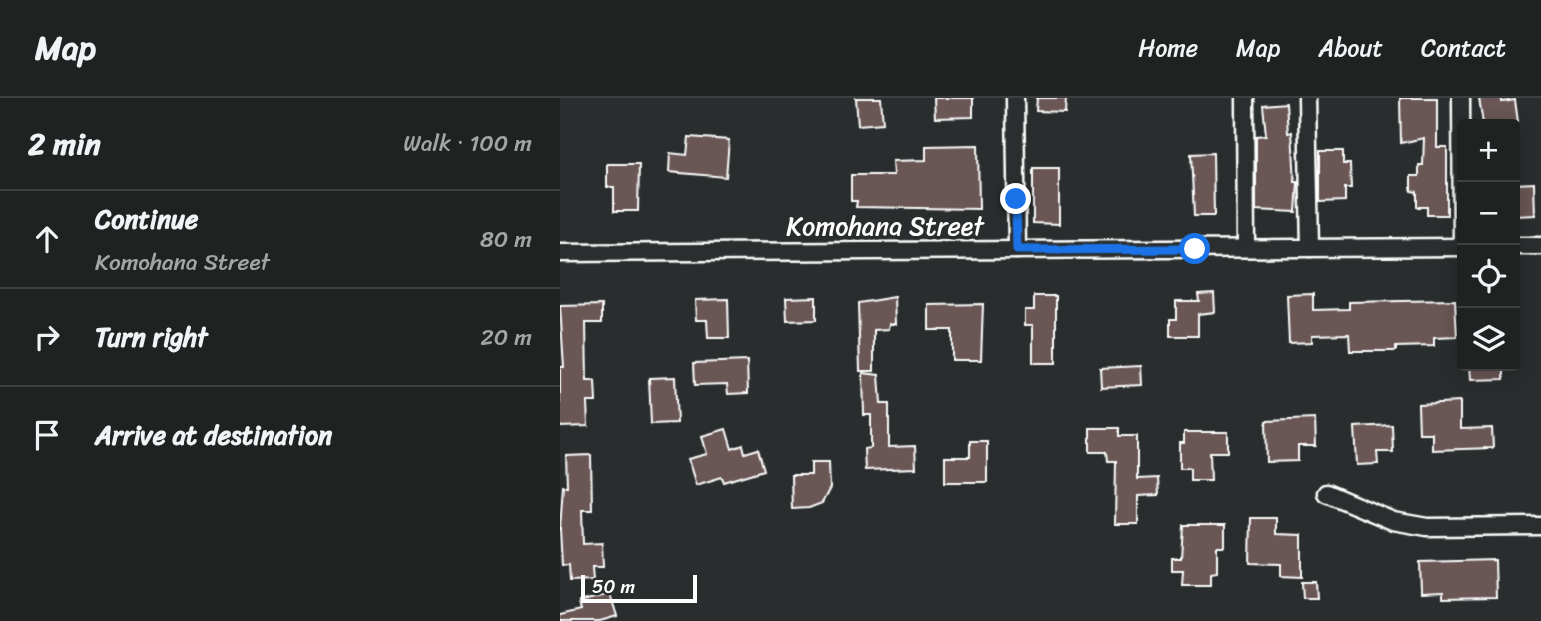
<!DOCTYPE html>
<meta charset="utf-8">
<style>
:root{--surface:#202222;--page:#2d2f2f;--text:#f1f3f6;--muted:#a2a4a5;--line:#3d3f40}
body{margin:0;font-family:Sriracha,sans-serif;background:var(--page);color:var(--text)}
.controls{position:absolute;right:21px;top:21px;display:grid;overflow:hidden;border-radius:7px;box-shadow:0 4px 18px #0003}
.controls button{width:63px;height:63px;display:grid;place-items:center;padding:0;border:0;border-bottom:2px solid var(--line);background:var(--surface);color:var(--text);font:35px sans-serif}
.scale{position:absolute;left:21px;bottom:18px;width:116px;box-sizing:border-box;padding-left:7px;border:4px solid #fff;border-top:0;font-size:19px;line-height:24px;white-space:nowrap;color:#fff;-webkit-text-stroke:5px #2a2d2e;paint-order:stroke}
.stop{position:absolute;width:21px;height:21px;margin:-16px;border:5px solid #1a73e8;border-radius:50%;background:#fff}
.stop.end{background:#1a73e8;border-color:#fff;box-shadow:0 2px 7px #0008}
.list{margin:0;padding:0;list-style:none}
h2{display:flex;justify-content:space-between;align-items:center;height:91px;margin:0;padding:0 28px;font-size:30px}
h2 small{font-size:23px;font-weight:400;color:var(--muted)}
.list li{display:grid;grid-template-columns:46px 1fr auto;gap:21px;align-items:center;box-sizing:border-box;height:98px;padding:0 28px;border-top:2px solid var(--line)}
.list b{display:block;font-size:26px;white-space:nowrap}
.list p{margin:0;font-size:23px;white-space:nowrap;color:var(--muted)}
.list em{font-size:23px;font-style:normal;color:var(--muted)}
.icon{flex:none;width:38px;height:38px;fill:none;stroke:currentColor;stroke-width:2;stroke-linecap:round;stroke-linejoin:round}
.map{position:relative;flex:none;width:981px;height:523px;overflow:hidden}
header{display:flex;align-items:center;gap:42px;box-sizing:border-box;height:98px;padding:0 35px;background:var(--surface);border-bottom:2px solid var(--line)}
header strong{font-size:33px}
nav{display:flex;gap:38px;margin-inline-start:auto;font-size:24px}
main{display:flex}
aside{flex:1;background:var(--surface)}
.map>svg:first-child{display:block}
.building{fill:#695754;stroke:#fff;stroke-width:2}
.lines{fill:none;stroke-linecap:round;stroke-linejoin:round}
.minor-casing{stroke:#fff;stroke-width:21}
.minor{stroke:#2a2d2e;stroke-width:16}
.route{stroke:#1a73e8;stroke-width:9}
.labels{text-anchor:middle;stroke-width:7;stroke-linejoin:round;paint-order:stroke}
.street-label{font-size:26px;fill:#fff;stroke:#2a2d2e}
</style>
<header>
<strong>Map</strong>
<nav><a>Home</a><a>Map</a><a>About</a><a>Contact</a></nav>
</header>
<main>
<aside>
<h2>2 min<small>Walk · 100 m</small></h2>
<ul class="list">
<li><svg class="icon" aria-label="ahead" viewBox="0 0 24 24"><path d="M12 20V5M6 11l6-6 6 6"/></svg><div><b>Continue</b><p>Komohana Street</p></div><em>80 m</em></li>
<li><svg class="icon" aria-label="right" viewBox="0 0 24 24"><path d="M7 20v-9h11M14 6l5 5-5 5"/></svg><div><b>Turn right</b></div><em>20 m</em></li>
<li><svg class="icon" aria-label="arrive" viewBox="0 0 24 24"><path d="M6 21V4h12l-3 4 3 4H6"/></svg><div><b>Arrive at destination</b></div></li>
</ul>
</aside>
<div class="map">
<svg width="981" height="523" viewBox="0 0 981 523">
<rect width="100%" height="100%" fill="#2a2d2e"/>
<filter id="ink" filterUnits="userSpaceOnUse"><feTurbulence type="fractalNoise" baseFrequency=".0143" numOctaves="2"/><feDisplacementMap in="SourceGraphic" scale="14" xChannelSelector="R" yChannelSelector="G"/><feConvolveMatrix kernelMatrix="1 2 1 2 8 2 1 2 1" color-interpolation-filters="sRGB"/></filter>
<g filter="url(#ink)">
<!-- building -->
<g class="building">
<polygon points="296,0 321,0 323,25 298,27"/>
<polygon points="374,0 413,0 413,19 375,20"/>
<polygon points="477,0 506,0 505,14 476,13"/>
<polygon points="840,0 877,0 877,49 887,49 887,117 867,117 867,109 857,109 857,94 851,93 851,78 859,78 859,67 863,67 864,40 841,45"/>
<polygon points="919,0 942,0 942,4 955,2 958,24 923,26"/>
<polygon points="726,5 728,35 732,34 735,84 738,84 736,114 696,112 696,38 706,37 703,7"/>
<polygon points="129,39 169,42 166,79 109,74 110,55 127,57"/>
<polygon points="418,47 419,111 296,109 297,103 291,103 291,77 334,77 333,63 366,62 366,48"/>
<polygon points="760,53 783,53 783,66 790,66 791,90 785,90 785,103 760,104"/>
<polygon points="653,55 654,118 634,118 631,56"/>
<polygon points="47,66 79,66 78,113 54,113 54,89 47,89"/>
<polygon points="473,70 499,70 499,126 473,125"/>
<polygon points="974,85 975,117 955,118 955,86"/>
<polygon points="654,195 655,214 638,216 638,238 610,238 610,221 616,221 616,203 639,203 638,196"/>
<polygon points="753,196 753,212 789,211 789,204 895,202 897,239 874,240 874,248 836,249 836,253 790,253 789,236 752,237 752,244 729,245 727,197"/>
<polygon points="474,198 496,198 496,265 473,265 473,227 465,227 465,212 474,212"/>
<polygon points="256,199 256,222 227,223 226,200"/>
<polygon points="335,199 336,226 330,226 329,231 314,232 314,273 300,273 298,205"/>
<polygon points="168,201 169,240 148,240 147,222 136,222 135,202"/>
<polygon points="423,206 421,262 392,262 392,232 369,232 369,207"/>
<polygon points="42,207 42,225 26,225 27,283 35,283 36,304 27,304 28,328 0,329 0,269 4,269 0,208"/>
<polygon points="187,263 188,295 168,296 167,286 135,287 134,265"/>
<polygon points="581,268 582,287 541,289 540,270"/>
<polygon points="909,268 944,268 944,281 910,282"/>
<polygon points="303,275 319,277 321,306 329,306 329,349 355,348 356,370 305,372 304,351 311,350 311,317 304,317"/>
<polygon points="115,279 117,325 91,326 89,280"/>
<polygon points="900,304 900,331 932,330 933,350 872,352 872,335 859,335 858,306"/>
<polygon points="755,321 756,348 738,348 738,363 707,364 706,323"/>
<polygon points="832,327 833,354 817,354 818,366 797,367 795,329"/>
<polygon points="530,330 559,330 559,338 577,338 577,381 597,380 598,397 578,398 578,426 555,426 556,363 548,363 547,354 530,354"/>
<polygon points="166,331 172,351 183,347 185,355 198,351 204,372 164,384 162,379 136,387 128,361 147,356 142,338"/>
<polygon points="624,334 668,334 668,354 650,354 651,382 630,382 630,370 620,370 620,345 624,345"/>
<polygon points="410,343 427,343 427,384 385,384 385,359 410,359"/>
<polygon points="31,357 32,412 22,412 23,446 42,445 43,469 32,469 33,482 10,483 9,467 2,467 0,431 3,388 7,388 6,358"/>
<polygon points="251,364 269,364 270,390 262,405 249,410 232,411 231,377 251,377"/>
<polygon points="691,420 716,420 716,436 742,437 742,479 721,478 721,466 690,465"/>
<polygon points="623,427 665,427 665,449 657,449 657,474 651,475 651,487 622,487 623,472 612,472 612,460 621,460"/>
<polygon points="935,462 936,499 883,500 883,494 861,495 860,464"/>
<polygon points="742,484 756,484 757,500 743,500"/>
<polygon points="50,496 57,518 40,523 0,523 0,517 21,512 19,504"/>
</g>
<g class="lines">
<defs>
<g id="minor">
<polyline points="455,0 457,152"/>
<polyline points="685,0 686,150"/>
<polyline points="747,0 750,150"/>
<polyline points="901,0 902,149"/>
<polyline points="955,148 981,148"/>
<polyline points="0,155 902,149"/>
<polyline points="766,395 833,423 867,429 981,428"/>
</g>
</defs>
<!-- minor casing -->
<use href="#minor" class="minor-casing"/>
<!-- minor -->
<use href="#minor" class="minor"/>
</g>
</g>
<g class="lines" filter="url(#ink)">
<!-- route -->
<polyline class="route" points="456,101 457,152 635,151"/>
</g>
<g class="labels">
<!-- street labels -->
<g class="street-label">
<text x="325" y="137">Komohana Street</text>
</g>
</g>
</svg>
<div class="controls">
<button>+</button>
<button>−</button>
<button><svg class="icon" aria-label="locate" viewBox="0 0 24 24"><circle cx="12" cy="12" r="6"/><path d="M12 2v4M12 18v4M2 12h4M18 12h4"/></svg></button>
<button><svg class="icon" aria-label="layers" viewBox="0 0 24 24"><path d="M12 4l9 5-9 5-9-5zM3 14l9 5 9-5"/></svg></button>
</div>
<div class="scale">50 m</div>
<div class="stop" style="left:635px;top:151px"></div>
<div class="stop end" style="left:456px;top:101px"></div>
</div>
</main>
